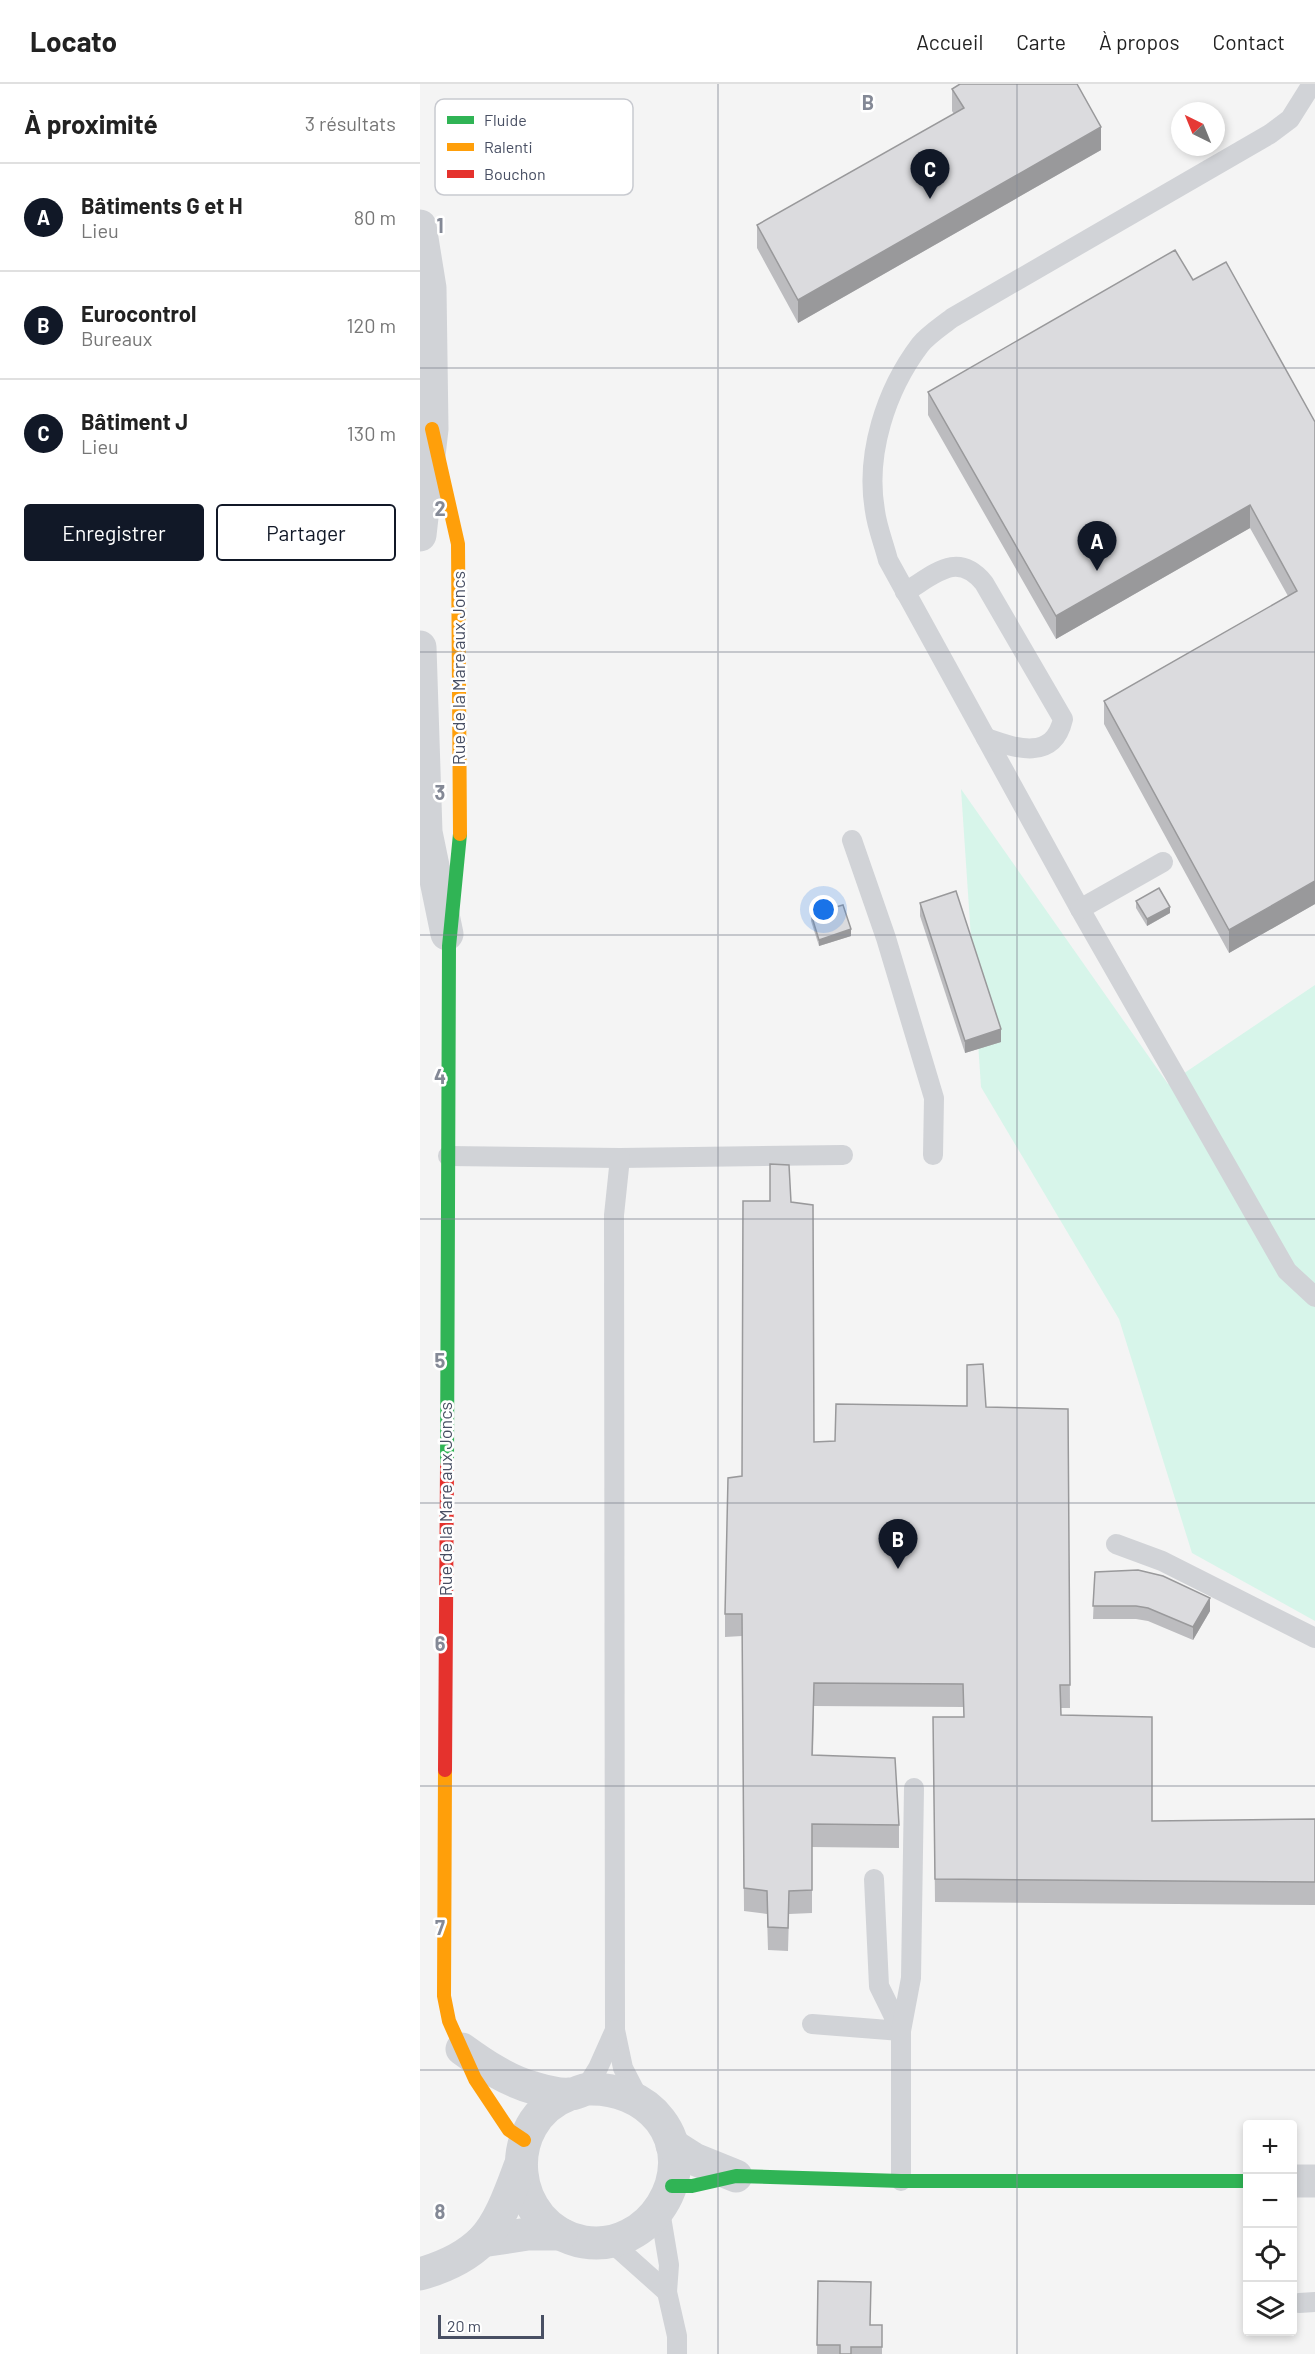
<!DOCTYPE html>
<html lang="fr">
<meta charset="utf-8">
<style>
:root{--surface:#fff;--page:#f6f6f6;--text:#222;--muted:#767676;--line:#e0e0e0;--accent:#111827}
body{margin:0;font-family:Barlow,sans-serif;background:var(--page);color:var(--text)}
.controls{position:absolute;right:18px;bottom:18px;display:grid;overflow:hidden;border-radius:6px;box-shadow:0 3px 9px #0003}
.controls button{width:54px;height:54px;display:grid;place-items:center;padding:0;border:0;border-bottom:2px solid var(--line);background:var(--surface);color:var(--text);font:30px sans-serif}
.compass{position:absolute;left:751px;top:18px;width:54px;height:54px;border-radius:50%;background:var(--surface);box-shadow:0 3px 9px #0003;rotate:317deg}
.scale{position:absolute;left:18px;bottom:15px;width:106px;box-sizing:border-box;padding-left:6px;border:3px solid #484f63;border-top:0;font-size:16px;line-height:21px;white-space:nowrap;color:#484f63;-webkit-text-stroke:4px #fff;paint-order:stroke}
.you{position:absolute;left:404px;top:826px;width:21px;height:21px;margin:-15px;border:4px solid #fff;border-radius:50%;background:#1a73e8;box-shadow:0 0 0 9px #1a73e833}
.badge{display:grid;place-items:center;width:39px;height:39px;border-radius:50%;background:var(--accent);color:#fff;font-size:20px;font-weight:700}
.pin{position:absolute;translate:-50% -50px;filter:drop-shadow(0 2px 3px #0008)}
.pin::after{content:'';position:absolute;top:32px;width:21px;height:18px;background:inherit;clip-path:polygon(0 0,100% 0,50% 100%)}
.list{margin:0;padding:0;list-style:none}
h2{display:flex;justify-content:space-between;align-items:center;height:78px;margin:0;padding:0 24px;font-size:26px}
h2 small{font-size:20px;font-weight:400;color:var(--muted)}
.list li{display:grid;grid-template-columns:39px 1fr auto;gap:18px;align-items:center;box-sizing:border-box;height:108px;padding:0 24px;border-top:2px solid var(--line)}
.list b{display:block;font-size:22px;white-space:nowrap}
.list p{margin:0;font-size:20px;white-space:nowrap;color:var(--muted)}
.list em{font-size:20px;font-style:normal;color:var(--muted)}
.actions{display:flex;gap:12px;padding:18px 24px}
.actions a{flex:1;padding:14px 0;border:2px solid var(--accent);border-radius:6px;text-align:center;font-size:21px;color:var(--accent)}
.actions .main{background:var(--accent);color:#fff}
.icon{flex:none;width:33px;height:33px;fill:none;stroke:currentColor;stroke-width:2;stroke-linecap:round;stroke-linejoin:round}
.map{position:relative;flex:none;width:895px;height:2270px;overflow:hidden}
header{display:flex;align-items:center;gap:36px;box-sizing:border-box;height:84px;padding:0 30px;background:var(--surface);border-bottom:2px solid var(--line)}
header strong{font-size:28px}
nav{display:flex;gap:33px;margin-inline-start:auto;font-size:21px}
main{display:flex}
aside{flex:1;background:var(--surface)}
.map>svg:first-child{display:block}
.green{fill:#d7f5ea}
.lines{fill:none;stroke-linecap:round;stroke-linejoin:round}
.lane{stroke:#d1d3d7;stroke-width:20}
.street{stroke:#d1d3d7;stroke-width:33}
.fast{stroke:#30b455;stroke-width:14}
.slow{stroke:#ff9f0a;stroke-width:14}
.jam{stroke:#e5322d;stroke-width:14}
.wall{fill:#bcbcbf}
.shaded-wall{fill:#99999b}
.building{fill:#dbdbde;stroke:#99999b;stroke-width:1.5}
.grid{fill:none;stroke:#848996;stroke-width:1.5;stroke-opacity:0.55}
.labels{text-anchor:middle;stroke-width:5;stroke-linejoin:round;paint-order:stroke}
.street-label{font-size:18px;fill:#484f63;stroke:#fff}
.key{fill:#fff;stroke:#c8cad0;stroke-width:1.5}
.key-label{font-size:16px;fill:#484f63}
.grid-label{font-size:20px;text-anchor:middle;font-weight:bold;fill:#848996;stroke:#fff;stroke-width:5;stroke-linejoin:round;paint-order:stroke}
</style>
<header>
<strong>Locato</strong>
<nav><a>Accueil</a><a>Carte</a><a>À propos</a><a>Contact</a></nav>
</header>
<main>
<aside>
<h2>À proximité<small>3 résultats</small></h2>
<ul class="list">
<li><span class="badge">A</span><div><b>Bâtiments G et H</b><p>Lieu</p></div><em>80 m</em></li>
<li><span class="badge">B</span><div><b>Eurocontrol</b><p>Bureaux</p></div><em>120 m</em></li>
<li><span class="badge">C</span><div><b>Bâtiment J</b><p>Lieu</p></div><em>130 m</em></li>
</ul>
<div class="actions"><a class="main">Enregistrer</a><a>Partager</a></div>
</aside>
<div class="map">
<svg width="895" height="2270" viewBox="0 0 895 2270">
<rect width="100%" height="100%" fill="#f4f4f4"/>
<!-- green -->
<polygon class="green" points="541,705 748,1000 895,901 895,1537 772,1469 699,1235 561,1003"/>
<g class="lines">
<!-- lane -->
<g class="lane">
<path d="M 892,0 L 870,35 L 850,50 L 532,234 C 522,242 508,251 500,261 C 466,306 445,370 455,427 C 457,443 464,460 468,476 L 660,825 L 867,1187 L 895,1213"/>
<path d="M 485,508 C 514,491 537,466 564,499 L 643,635 C 633,678 595,664 566,654"/>
<polyline points="432,756 466,854 514,1014 513,1071"/>
<polyline points="660,825 743,778"/>
<polyline points="28,1072 200,1074 423,1071"/>
<polyline points="200,1074 194,1131 195,1946 203,1984 220,2017"/>
<polyline points="696,1460 742,1477 895,1554"/>
<polyline points="392,1940 481,1947 459,1902 454,1795"/>
<polyline points="165,2005 178,1984 195,1946"/>
<polyline points="481,2097 481,1947 491,1894 494,1704"/>
<polyline points="240,2127 249,2181 247,2208 257,2252 257,2270"/>
<polyline points="191,2158 247,2208"/>
<polyline points="879,2219 895,2218"/>
</g>
<!-- street -->
<g class="street">
<polyline points="0,142 10,204 12,345 0,451"/>
<polyline points="0,563 6,748 27,850"/>
<path d="M 42,1965 C 64,1981 88,1997 114,2004 C 124,2007 140,2011 150,2010 C 156,2010 161,2006 168,2005 C 195,2004 223,2014 240,2036 C 281,2089 229,2169 164,2158 C 89,2144 78,2037 150,2010"/>
<polyline points="252,2061 274,2075 316,2092"/>
<polyline points="872,2097 895,2097"/>
<polyline points="62,2157 108,2150 141,2150"/>
<path d="M 0,2190 C 21,2184 46,2173 62,2157 C 80,2139 91,2106 100,2082"/>
</g>
<!-- fast -->
<g class="fast">
<polyline points="27,1382 29,862 40,750"/>
<polyline points="252,2102 272,2102 316,2092 481,2097 828,2097"/>
</g>
<!-- slow -->
<g class="slow">
<polyline points="12,345 38,460 40,750"/>
<polyline points="25,1686 24,1912 29,1937 55,1995 89,2046 104,2056"/>
</g>
<!-- jam -->
<polyline class="jam" points="25,1686 27,1382"/>
</g>
<!-- wall -->
<g class="wall">
<polygon points="532,5 681,66 378,239 337,164 337,141 534,30 532,27"/>
<polygon points="773,196 895,338 895,820 809,869 684,640 684,617 868,512 830,444 636,555 508,331 508,308"/>
<polygon points="716,817 750,829 727,842 716,824"/>
<polygon points="500,819 581,958 545,969 500,832"/>
<polygon points="391,830 431,852 399,862 391,837"/>
<polygon points="371,1118 394,1358 415,1357 566,1323 648,1325 650,1624 641,1624 641,1631 732,1737 895,1735 895,1821 515,1818 513,1633 544,1633 543,1623 394,1622 393,1671 479,1741 479,1764 392,1763 392,1829 369,1830 368,1867 348,1866 347,1830 324,1827 322,1552 305,1553 305,1530 322,1392"/>
<polygon points="675,1488 790,1527 773,1556 728,1537 716,1535 673,1535"/>
<polygon points="398,2197 451,2241 462,2263 462,2270 397,2270"/>
</g>
<!-- shaded-wall -->
<g class="shaded-wall">
<polygon points="681,43 681,66 378,239 378,216"/>
<polygon points="830,421 830,444 636,555 636,532"/>
<polygon points="895,797 895,820 809,869 809,846"/>
<polygon points="750,823 750,829 727,842 727,835"/>
<polygon points="431,845 431,852 399,862 399,856"/>
<polygon points="581,945 581,958 545,969 545,957"/>
<polygon points="790,1514 790,1527 773,1556 773,1543"/>
</g>
<!-- building -->
<g class="building">
<polygon points="540,0 657,0 681,43 378,216 337,141 544,24 532,5"/>
<polygon points="755,166 773,196 806,178 895,338 895,797 809,846 684,617 877,507 830,421 636,532 508,308"/>
<polygon points="739,804 750,823 727,835 716,817"/>
<polygon points="536,807 581,945 545,957 500,819"/>
<polygon points="423,821 431,845 399,856 391,830"/>
<polygon points="350,1080 369,1081 371,1118 393,1121 394,1358 415,1357 416,1320 547,1322 547,1281 563,1280 566,1323 648,1325 650,1601 640,1601 641,1631 732,1633 732,1737 895,1735 895,1798 515,1795 513,1633 544,1633 543,1600 394,1599 392,1671 475,1674 479,1741 392,1740 392,1806 369,1807 368,1844 348,1843 347,1807 324,1804 322,1530 305,1530 308,1394 322,1392 323,1117 350,1117"/>
<polygon points="718,1486 743,1492 790,1514 773,1543 728,1524 716,1522 673,1522 675,1488"/>
<polygon points="398,2197 451,2198 450,2241 462,2241 462,2263 431,2263 431,2270 420,2270 420,2261 397,2261"/>
</g>
<!-- grid -->
<path class="grid" d="M 298,0 L 298,2270M 597,0 L 597,2270M 0,284 L 895,284M 0,568 L 895,568M 0,851 L 895,851M 0,1135 L 895,1135M 0,1419 L 895,1419M 0,1702 L 895,1702M 0,1986 L 895,1986"/>
<g class="labels">
<!-- street labels -->
<g class="street-label">
<text transform="translate(39 584) rotate(-90)" y="6">Rue de la Mare aux Joncs</text>
<text transform="translate(26 1415) rotate(-90)" y="6">Rue de la Mare aux Joncs</text>
</g>
</g>
<!-- legend -->
<rect x="15" y="15" width="198" height="96" rx="9" class="key"/>
<rect x="27" y="32" width="27" height="8" fill="#30b455"/>
<rect x="27" y="59" width="27" height="8" fill="#ff9f0a"/>
<rect x="27" y="86" width="27" height="8" fill="#e5322d"/>
<g class="key-label">
<text x="64" y="42">Fluide</text>
<text x="64" y="69">Ralenti</text>
<text x="64" y="96">Bouchon</text>
</g>
<g class="grid-label">
<text x="448" y="26">B</text>
<text x="20" y="149">1</text>
<text x="20" y="432">2</text>
<text x="20" y="716">3</text>
<text x="20" y="1000">4</text>
<text x="20" y="1284">5</text>
<text x="20" y="1567">6</text>
<text x="20" y="1851">7</text>
<text x="20" y="2135">8</text>
</g>
</svg>
<div class="controls">
<button>+</button>
<button>−</button>
<button><svg class="icon" aria-label="locate" viewBox="0 0 24 24"><circle cx="12" cy="12" r="6"/><path d="M12 2v4M12 18v4M2 12h4M18 12h4"/></svg></button>
<button><svg class="icon" aria-label="layers" viewBox="0 0 24 24"><path d="M12 4l9 5-9 5-9-5zM3 14l9 5 9-5"/></svg></button>
</div>
<svg class="compass" viewBox="-18 -18 36 36"><path d="M0-13l5 13h-10z" fill="#e53935"/><path d="M0 13l5-13h-10z" fill="#767676"/></svg>
<div class="scale">20 m</div>
<div class="you"></div>
<div class="pin badge" style="left:677px;top:487px">A</div>
<div class="pin badge" style="left:478px;top:1485px">B</div>
<div class="pin badge" style="left:510px;top:115px">C</div>
</div>
</main>
